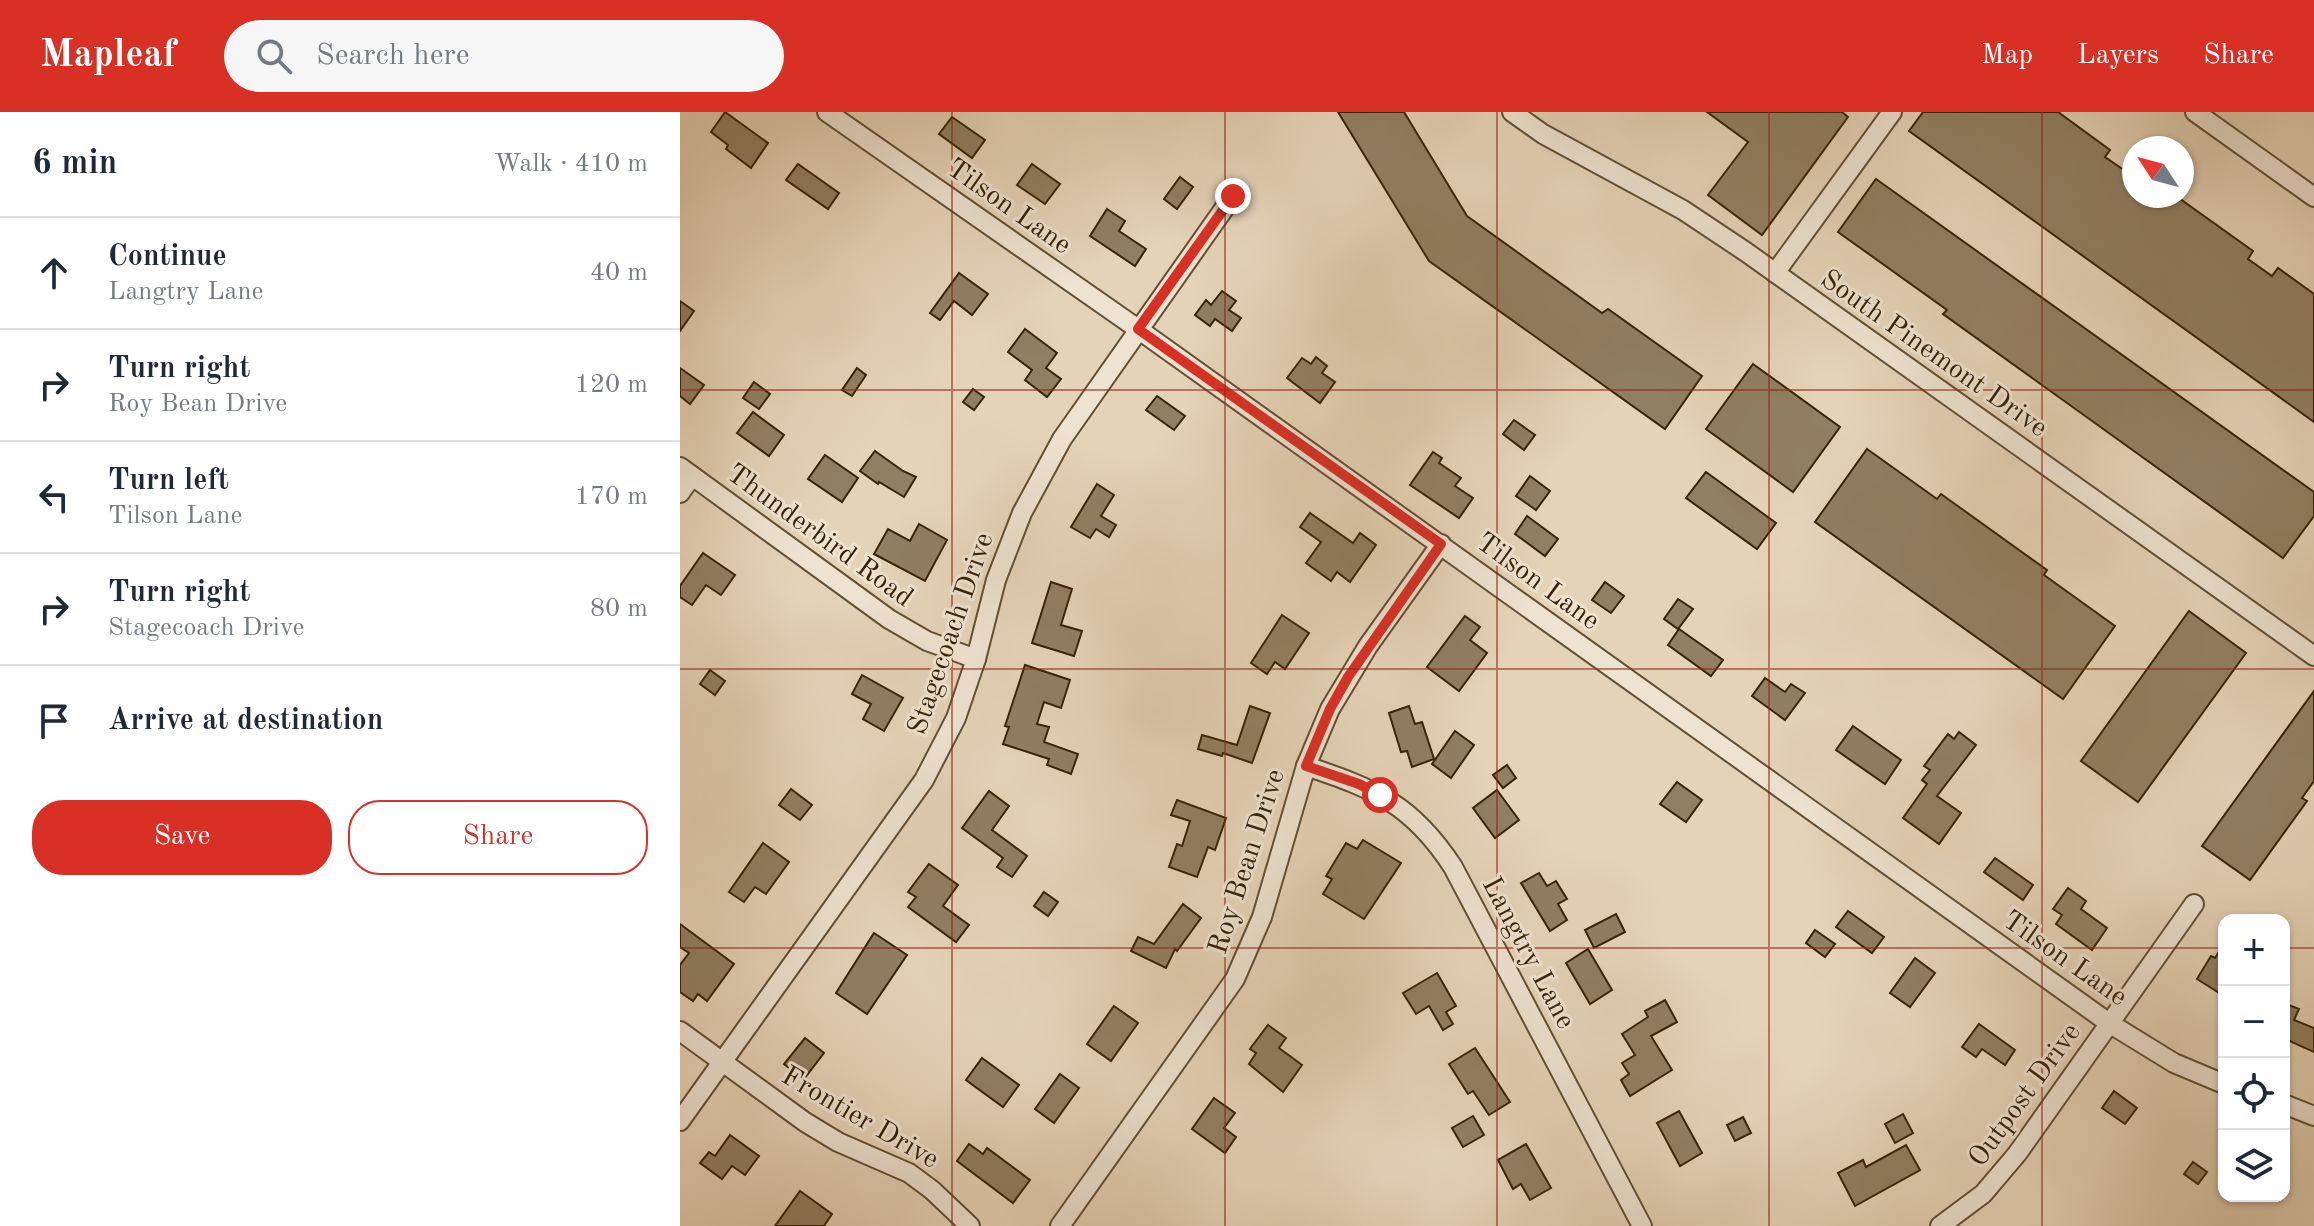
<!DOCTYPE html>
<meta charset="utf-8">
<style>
:root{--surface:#fff;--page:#f6f6f7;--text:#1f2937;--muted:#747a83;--line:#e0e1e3;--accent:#d93025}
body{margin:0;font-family:"Old Standard TT",serif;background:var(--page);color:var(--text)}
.controls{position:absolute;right:24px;bottom:24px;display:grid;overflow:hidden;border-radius:16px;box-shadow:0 2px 6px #0004}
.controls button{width:72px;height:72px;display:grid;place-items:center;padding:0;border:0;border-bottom:2px solid var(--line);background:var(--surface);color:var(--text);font:40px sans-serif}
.compass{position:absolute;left:1442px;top:24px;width:72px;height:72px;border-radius:50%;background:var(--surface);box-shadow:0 2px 6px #0004;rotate:306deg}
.stop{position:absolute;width:24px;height:24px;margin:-18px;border:6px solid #d93025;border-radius:50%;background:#fff}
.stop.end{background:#d93025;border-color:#fff;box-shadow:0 2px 8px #0008}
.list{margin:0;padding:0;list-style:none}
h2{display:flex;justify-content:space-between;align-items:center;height:104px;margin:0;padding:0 32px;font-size:34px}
h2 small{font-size:26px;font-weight:400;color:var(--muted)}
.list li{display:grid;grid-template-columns:52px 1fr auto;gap:24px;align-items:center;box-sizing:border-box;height:112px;padding:0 32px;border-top:2px solid var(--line)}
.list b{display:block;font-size:30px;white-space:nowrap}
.list p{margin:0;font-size:26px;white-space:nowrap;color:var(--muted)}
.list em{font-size:26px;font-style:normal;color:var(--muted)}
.actions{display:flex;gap:16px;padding:24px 32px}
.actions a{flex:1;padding:18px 0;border:2px solid var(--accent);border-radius:32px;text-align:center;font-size:28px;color:var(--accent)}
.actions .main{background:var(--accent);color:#fff}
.icon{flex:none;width:44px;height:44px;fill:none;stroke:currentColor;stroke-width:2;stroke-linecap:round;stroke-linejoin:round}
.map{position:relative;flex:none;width:1634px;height:1114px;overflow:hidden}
header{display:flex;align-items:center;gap:48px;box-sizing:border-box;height:112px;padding:0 40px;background:var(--accent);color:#fff}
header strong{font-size:38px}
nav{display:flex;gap:44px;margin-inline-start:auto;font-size:28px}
.search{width:560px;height:72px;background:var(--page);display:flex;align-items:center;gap:20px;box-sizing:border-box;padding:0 28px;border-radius:44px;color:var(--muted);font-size:30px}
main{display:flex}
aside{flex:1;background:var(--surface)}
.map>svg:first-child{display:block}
.building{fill:#917f62;stroke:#372305;stroke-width:2}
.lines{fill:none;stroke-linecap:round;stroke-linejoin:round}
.minor-casing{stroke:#624f32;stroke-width:22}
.minor{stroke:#eee2d0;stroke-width:18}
.route{stroke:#d93025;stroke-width:10}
.grid{fill:none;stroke:#8f2418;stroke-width:2;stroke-opacity:0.55}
.labels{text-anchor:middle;stroke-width:6;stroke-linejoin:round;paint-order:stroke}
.street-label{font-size:28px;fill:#372305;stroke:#eee2d0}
</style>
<header>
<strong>Mapleaf</strong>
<div class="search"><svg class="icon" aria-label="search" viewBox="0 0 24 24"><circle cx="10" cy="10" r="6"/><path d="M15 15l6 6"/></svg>Search here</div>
<nav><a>Map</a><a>Layers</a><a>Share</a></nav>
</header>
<main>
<aside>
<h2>6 min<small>Walk · 410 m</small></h2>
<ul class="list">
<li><svg class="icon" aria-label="ahead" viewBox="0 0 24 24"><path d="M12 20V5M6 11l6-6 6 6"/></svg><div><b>Continue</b><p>Langtry Lane</p></div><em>40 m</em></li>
<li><svg class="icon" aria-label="right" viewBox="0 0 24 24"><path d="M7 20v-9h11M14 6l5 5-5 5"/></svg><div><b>Turn right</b><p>Roy Bean Drive</p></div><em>120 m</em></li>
<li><svg class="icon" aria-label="left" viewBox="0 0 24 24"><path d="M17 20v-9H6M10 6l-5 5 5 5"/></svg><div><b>Turn left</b><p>Tilson Lane</p></div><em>170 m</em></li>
<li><svg class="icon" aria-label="right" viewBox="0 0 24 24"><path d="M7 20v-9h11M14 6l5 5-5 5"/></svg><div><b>Turn right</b><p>Stagecoach Drive</p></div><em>80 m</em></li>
<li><svg class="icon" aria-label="arrive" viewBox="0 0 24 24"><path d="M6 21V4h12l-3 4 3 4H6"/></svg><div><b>Arrive at destination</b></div></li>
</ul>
<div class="actions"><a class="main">Save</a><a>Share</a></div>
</aside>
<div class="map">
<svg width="1634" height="1114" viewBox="0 0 1634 1114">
<rect width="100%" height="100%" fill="#e5d3b7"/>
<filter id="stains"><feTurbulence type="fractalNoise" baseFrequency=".0025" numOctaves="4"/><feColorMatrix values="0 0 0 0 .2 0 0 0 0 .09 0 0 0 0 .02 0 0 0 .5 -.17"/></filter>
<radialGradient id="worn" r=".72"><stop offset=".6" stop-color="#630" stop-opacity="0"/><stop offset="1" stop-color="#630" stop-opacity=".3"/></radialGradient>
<!-- building -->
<g class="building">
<polygon points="45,0 88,31 71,56 46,37 48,33 31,20"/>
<polygon points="658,0 724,0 787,104 922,201 928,197 1022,264 985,317 749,149"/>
<polygon points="1027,0 1162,0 1168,5 1082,123 1028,83 1068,30"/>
<polygon points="1243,0 1378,0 1430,38 1425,45 1454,65 1454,84 1496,84 1573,139 1568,147 1592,164 1598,156 1634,182 1634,310 1229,19"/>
<polygon points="272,5 305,28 292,46 259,22"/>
<polygon points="118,52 159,81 148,97 106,68"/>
<polygon points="352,52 380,72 365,92 337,73"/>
<polygon points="500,65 513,75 497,97 484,87"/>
<polygon points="1196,67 1634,380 1634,404 1603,446 1263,202 1267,198 1158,120"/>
<polygon points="427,97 445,109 439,119 466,137 455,154 410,124"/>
<polygon points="279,161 308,182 292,203 274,189 260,208 250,201"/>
<polygon points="542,179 556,189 549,198 561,206 552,219 535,207 530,214 515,203 526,188 531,193"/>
<polygon points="0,189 14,199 0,219"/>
<polygon points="345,217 377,241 366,256 381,267 367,285 345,268 352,258 328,240"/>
<polygon points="636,245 647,254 642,261 655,270 640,291 607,266 622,246 631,252"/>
<polygon points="1073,252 1160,315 1113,380 1026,317"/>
<polygon points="0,256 24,273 10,292 0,284"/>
<polygon points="177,256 186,263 172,284 162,278"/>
<polygon points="74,270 90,282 79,297 63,286"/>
<polygon points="293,277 304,285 294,298 283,290"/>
<polygon points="477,284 505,304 494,318 466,298"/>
<polygon points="73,300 104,323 89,344 57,321"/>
<polygon points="834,308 855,323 844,338 823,322"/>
<polygon points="1187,337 1257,387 1261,382 1367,458 1364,463 1435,514 1383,587 1135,410"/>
<polygon points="195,339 223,359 236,365 224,385 199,370 198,372 180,359"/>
<polygon points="753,340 762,346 759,351 781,366 775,374 793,386 779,406 730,373"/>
<polygon points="145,343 178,366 162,390 128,367"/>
<polygon points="1026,360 1096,411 1077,437 1006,386"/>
<polygon points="850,364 870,379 856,398 836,384"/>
<polygon points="417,372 434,383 421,404 436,413 429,425 416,417 410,426 391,415"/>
<polygon points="630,401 673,431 680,421 696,433 670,470 657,460 651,469 626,451 641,430 620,415"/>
<polygon points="847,404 878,427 865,444 835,422"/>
<polygon points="239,412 267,428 245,469 194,442 208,417 230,429"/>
<polygon points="23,441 55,463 41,483 26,473 12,493 0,485 0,474"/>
<polygon points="371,470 392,477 381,513 402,519 394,544 352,531"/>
<polygon points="925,470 944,484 931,501 912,488"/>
<polygon points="998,487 1013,497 998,517 984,507"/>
<polygon points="1509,499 1566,541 1458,690 1401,649"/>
<polygon points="602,503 629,521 605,557 595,550 587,562 571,551"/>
<polygon points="785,504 800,515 790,528 807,541 779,579 747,555"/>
<polygon points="999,517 1043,548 1031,564 988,533"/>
<polygon points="345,553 390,568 381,596 364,590 357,612 369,615 364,630 398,642 391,662 367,653 369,647 323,632 329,615 325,614"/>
<polygon points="30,558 45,569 35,583 20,572"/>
<polygon points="182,563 223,586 204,619 183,607 191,592 172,582"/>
<polygon points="1085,566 1105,580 1111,572 1125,581 1105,608 1072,584"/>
<polygon points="1634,579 1634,669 1622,686 1627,689 1570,768 1522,734"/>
<polygon points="570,594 590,601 572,651 543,641 542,644 518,637 522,623 557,633"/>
<polygon points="729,594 735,612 742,610 754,647 732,655 727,639 721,640 709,601"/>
<polygon points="1173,614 1221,648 1205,672 1156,638"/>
<polygon points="775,619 794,633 771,666 752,652"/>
<polygon points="1279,620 1296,633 1257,684 1281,701 1259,732 1223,706 1247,672 1242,668 1250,658 1244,654 1268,622 1274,627"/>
<polygon points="827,653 836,666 823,676 813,663"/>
<polygon points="997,670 1022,688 1006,710 980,692"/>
<polygon points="111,677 132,693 120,708 99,693"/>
<polygon points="817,678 839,708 815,726 793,696"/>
<polygon points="309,679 329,694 312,718 347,744 332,765 317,755 323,746 282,716"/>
<polygon points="497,688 546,706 535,738 528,735 517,765 489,755 497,732 502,734 510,709 491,703"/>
<polygon points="683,728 721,751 684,807 643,782 652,767 646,764 666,731 677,737"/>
<polygon points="83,731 109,750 86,782 75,775 64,790 49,780"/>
<polygon points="1315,746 1353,773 1343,788 1304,760"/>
<polygon points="249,752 278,773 263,794 289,813 276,830 228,795 236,785 228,780"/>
<polygon points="859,761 867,774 876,769 887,787 878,792 887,808 870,819 841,771"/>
<polygon points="1388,776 1406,789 1401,797 1427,816 1412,838 1376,812 1382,803 1373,797"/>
<polygon points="364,780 378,790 368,804 354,794"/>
<polygon points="503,792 521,806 497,839 495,837 486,856 451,839 458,825 474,832"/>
<polygon points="1168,799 1204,825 1192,841 1156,815"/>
<polygon points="936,802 945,820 914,836 905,818"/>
<polygon points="0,812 54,852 27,889 18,882 13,889 0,880 0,853 9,841 0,835"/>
<polygon points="1135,818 1155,832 1145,845 1126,831"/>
<polygon points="194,821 227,843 187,902 156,881"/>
<polygon points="1544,832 1544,884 1517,867 1531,844 1535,846"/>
<polygon points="908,837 932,878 910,892 886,851"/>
<polygon points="1235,846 1255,861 1230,895 1210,881"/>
<polygon points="757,861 776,894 766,900 773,912 763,918 749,894 736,902 723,881"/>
<polygon points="985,888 997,910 971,924 992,958 950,984 941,968 949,962 942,951 955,943 942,922 968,905 965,899"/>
<polygon points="1604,891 1619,897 1614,908 1634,916 1634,940 1605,927 1604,930"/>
<polygon points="434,894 458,911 431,949 407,932"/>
<polygon points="1299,912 1335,938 1325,953 1302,937 1296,945 1282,935"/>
<polygon points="588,913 606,926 599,936 622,953 603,980 569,952 576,941 570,937"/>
<polygon points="125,926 144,941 124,967 104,952"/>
<polygon points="795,936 830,990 809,1003 793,979 788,982 769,952"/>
<polygon points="302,946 339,973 323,995 286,968"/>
<polygon points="380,962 399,976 374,1011 355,997"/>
<polygon points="1434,979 1457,996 1445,1012 1422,996"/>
<polygon points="534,986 555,1001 544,1016 556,1025 545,1041 512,1017"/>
<polygon points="999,999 1022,1041 1000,1054 977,1011"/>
<polygon points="1223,1002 1233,1021 1215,1031 1205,1012"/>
<polygon points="793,1004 804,1023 783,1035 772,1016"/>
<polygon points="1063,1005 1071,1021 1055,1029 1047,1013"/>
<polygon points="50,1023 79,1044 65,1063 52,1054 42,1067 20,1051 29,1040 35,1044"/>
<polygon points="289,1032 303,1042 307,1036 350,1068 333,1091 277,1049"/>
<polygon points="846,1032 871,1076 850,1088 841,1072 833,1077 818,1048"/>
<polygon points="1226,1033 1240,1058 1175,1094 1158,1061 1183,1048 1186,1055"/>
<polygon points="1513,1050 1527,1060 1518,1072 1504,1062"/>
<polygon points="120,1079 152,1102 144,1114 95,1114"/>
</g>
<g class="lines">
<defs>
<g id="minor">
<polyline points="147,0 458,217 1429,911 1494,951 1544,972"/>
<polyline points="832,0 863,22 1003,98 1066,140 1634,544"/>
<polyline points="1515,0 1634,85"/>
<polyline points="1095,161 1212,0"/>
<polyline points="0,355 209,507 247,529 296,547"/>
<polyline points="0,381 12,364"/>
<path d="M 626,654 C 695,677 732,692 773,755 L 962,1114"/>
<polyline points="0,919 125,1010 158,1030 229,1061 252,1078 290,1114"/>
<polyline points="1604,992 1634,1004"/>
<polyline points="0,1009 244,668 276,606 296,547 316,468 342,401 382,327 553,84"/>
<polyline points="380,1114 555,867 582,805 626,654 650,597 688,534 761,432"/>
<polyline points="1260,1114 1303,1082 1337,1042 1514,792"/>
</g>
</defs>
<!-- minor casing -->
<use href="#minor" class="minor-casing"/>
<!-- minor -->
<use href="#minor" class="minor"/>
</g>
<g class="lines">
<!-- route -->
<polyline class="route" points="553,84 458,217 761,432 668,565 650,597 626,654 679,672 700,683"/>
</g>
<!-- grid -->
<path class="grid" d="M 272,0 L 272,1114M 545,0 L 545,1114M 817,0 L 817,1114M 1089,0 L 1089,1114M 1362,0 L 1362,1114M 0,278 L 1634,278M 0,557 L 1634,557M 0,836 L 1544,836M 1604,836 L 1634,836"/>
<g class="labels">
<!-- street labels -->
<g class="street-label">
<text transform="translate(330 93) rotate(35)" y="10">Tilson Lane</text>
<text transform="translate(1255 240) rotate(35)" y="10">South Pinemont Drive</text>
<text transform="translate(141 422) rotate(36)" y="10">Thunderbird Road</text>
<text transform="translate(859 468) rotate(36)" y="10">Tilson Lane</text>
<text transform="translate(269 521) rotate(-71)" y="10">Stagecoach Drive</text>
<text transform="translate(565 749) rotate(-72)" y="10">Roy Bean Drive</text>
<text transform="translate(850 840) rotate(62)" y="10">Langtry Lane</text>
<text transform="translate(1386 845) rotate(35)" y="10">Tilson Lane</text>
<text transform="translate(1343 982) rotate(-54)" y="10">Outpost Drive</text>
<text transform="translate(181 1004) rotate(30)" y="10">Frontier Drive</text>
</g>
</g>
<rect width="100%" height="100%" filter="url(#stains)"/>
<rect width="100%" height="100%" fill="url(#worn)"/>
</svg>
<div class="controls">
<button>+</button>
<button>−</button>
<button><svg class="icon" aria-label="locate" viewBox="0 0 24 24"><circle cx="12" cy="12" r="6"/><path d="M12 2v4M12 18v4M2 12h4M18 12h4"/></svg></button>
<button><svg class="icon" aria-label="layers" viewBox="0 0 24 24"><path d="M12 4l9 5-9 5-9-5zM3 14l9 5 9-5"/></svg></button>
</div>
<svg class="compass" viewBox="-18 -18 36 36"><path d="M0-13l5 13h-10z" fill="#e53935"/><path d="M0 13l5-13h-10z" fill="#747a83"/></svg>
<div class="stop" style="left:700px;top:683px"></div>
<div class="stop end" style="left:553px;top:84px"></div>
</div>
</main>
